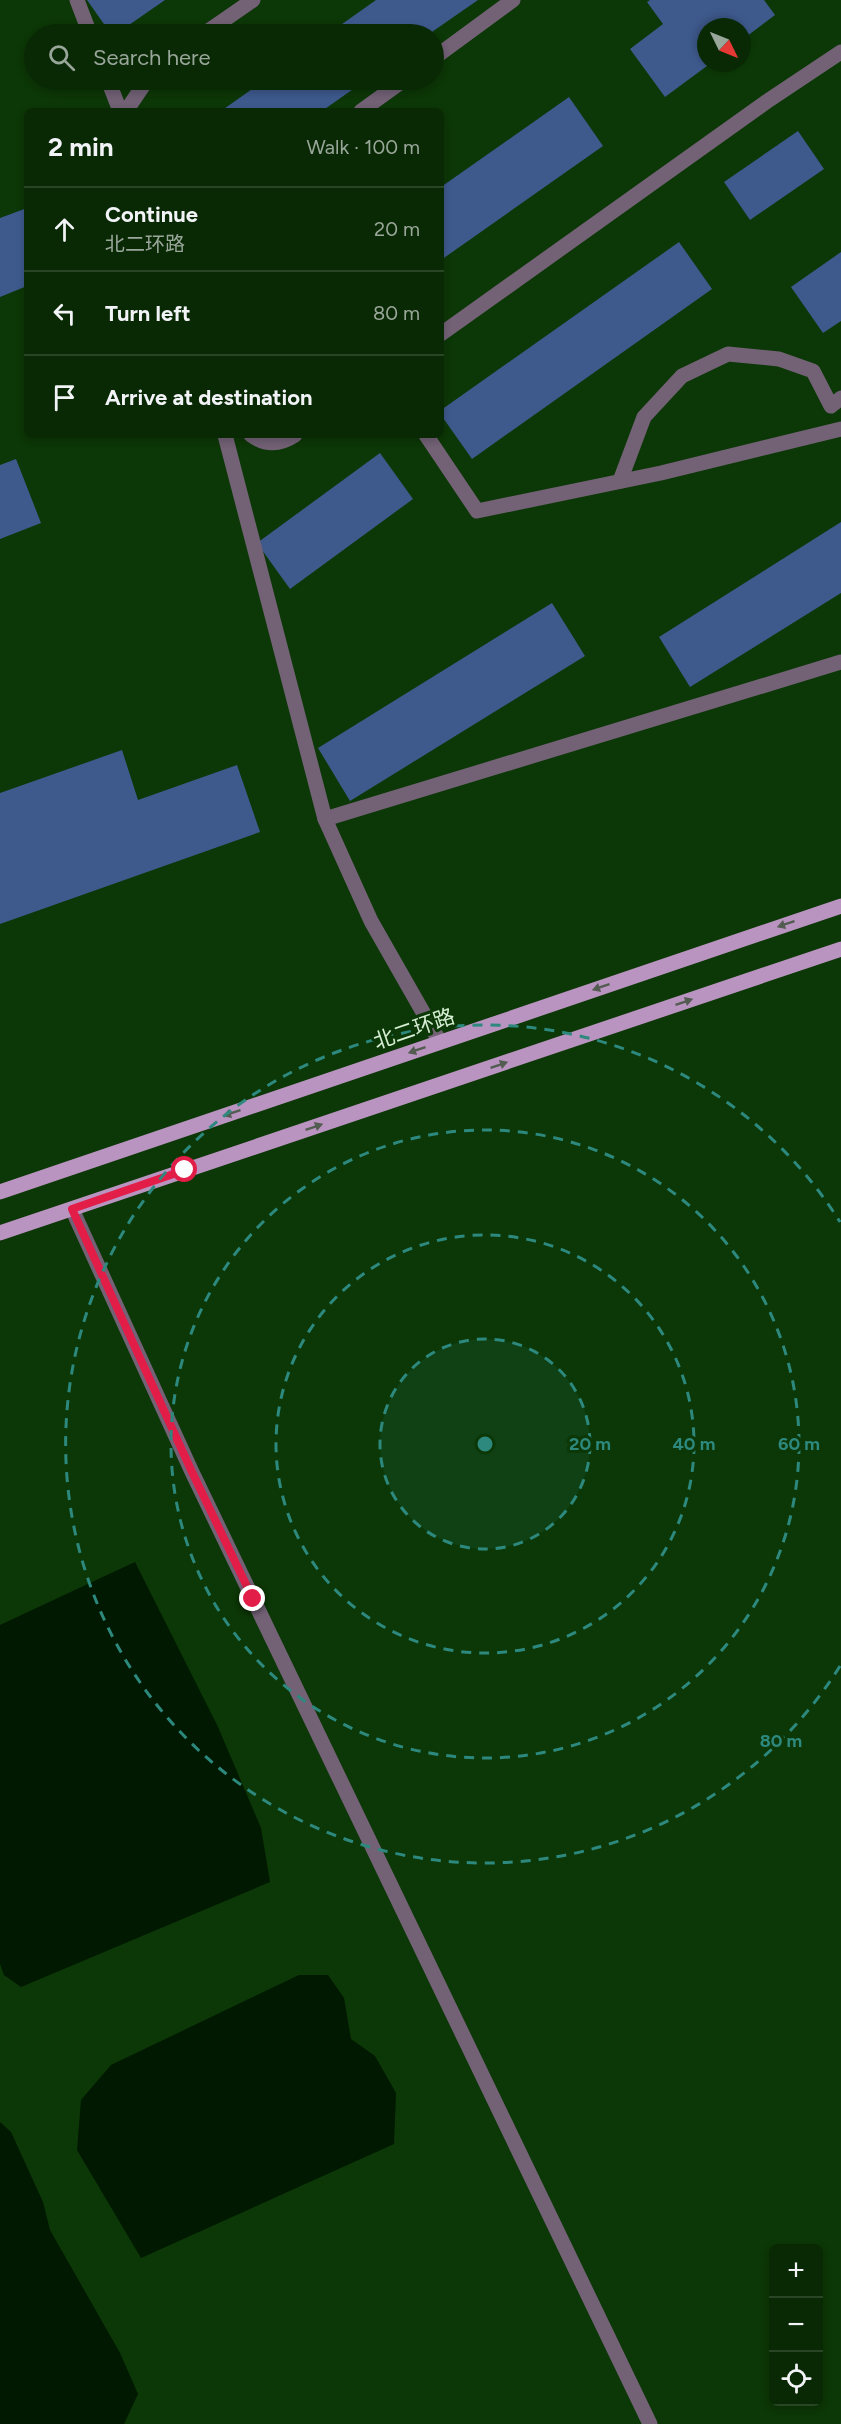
<!DOCTYPE html>
<meta charset="utf-8">
<style>
:root{--surface:#092904;--page:#12310e;--text:#f1f3f6;--muted:#99a69a;--line:#294526}
body{margin:0;font-family:Figtree,"Noto Sans SC",sans-serif;background:var(--page);color:var(--text)}
.controls{position:absolute;right:18px;bottom:18px;display:grid;overflow:hidden;border-radius:9px;box-shadow:0 3px 9px #0003}
.controls button{width:54px;height:54px;display:grid;place-items:center;padding:0;border:0;border-bottom:2px solid var(--line);background:var(--surface);color:var(--text);font:30px sans-serif}
.compass{position:absolute;left:697px;top:18px;width:54px;height:54px;border-radius:50%;background:var(--surface);box-shadow:0 3px 9px #0003;rotate:133deg}
.stop{position:absolute;width:18px;height:18px;margin:-14px;border:4px solid #e11d48;border-radius:50%;background:#fff}
.stop.end{background:#e11d48;border-color:#fff;box-shadow:0 2px 6px #0008}
.list{margin:0;padding:0;list-style:none}
h2{display:flex;justify-content:space-between;align-items:center;height:78px;margin:0;padding:0 24px;font-size:26px}
h2 small{font-size:20px;font-weight:400;color:var(--muted)}
.list li{display:grid;grid-template-columns:39px 1fr auto;gap:18px;align-items:center;box-sizing:border-box;height:84px;padding:0 24px;border-top:2px solid var(--line)}
.list b{display:block;font-size:22px;white-space:nowrap}
.list p{margin:0;font-size:20px;white-space:nowrap;color:var(--muted)}
.list em{font-size:20px;font-style:normal;color:var(--muted)}
.icon{flex:none;width:33px;height:33px;fill:none;stroke:currentColor;stroke-width:2;stroke-linecap:round;stroke-linejoin:round}
.map{position:relative;flex:none;width:841px;height:2424px;overflow:hidden}
.search{position:absolute;background:var(--surface);box-shadow:0 3px 9px #0003;left:24px;top:24px;width:420px;height:66px;display:flex;align-items:center;gap:15px;box-sizing:border-box;padding:0 21px;border-radius:33px;color:var(--muted);font-size:22px}
.panel{position:absolute;background:var(--surface);box-shadow:0 3px 9px #0003;left:24px;top:108px;width:420px;height:330px;border-radius:9px}
.map>svg:first-child{display:block}
.water{fill:#001900}
.building{fill:#3e5a8d}
.lines{fill:none;stroke-linecap:round;stroke-linejoin:round}
.minor{stroke:#736176;stroke-width:15}
.major{stroke:#ba94c0;stroke-width:15}
.oneway{fill:#525c50}
.route{stroke:#e11d48;stroke-width:8}
.ring{fill:none;stroke:#2d887d;stroke-width:3;stroke-dasharray:10 8}
.labels{text-anchor:middle;stroke-width:6;stroke-linejoin:round;paint-order:stroke}
.street-label{font-size:21px;fill:#d6eed3;stroke:#0c3706}
.centre{fill:#2d887d;stroke:#0c3706;stroke-width:3}
.ring-label{font-size:18px;text-anchor:middle;font-weight:bold;fill:#2d887d;stroke:#0c3706;stroke-width:6;stroke-linejoin:round;paint-order:stroke}
</style>
<div class="map">
<svg width="841" height="2424" viewBox="0 0 841 2424">
<rect width="100%" height="100%" fill="#0c3706"/>
<!-- water -->
<g class="water">
<polygon points="135,1562 218,1727 261,1828 270,1882 21,1987 4,1975 0,1964 0,1625"/>
<polygon points="299,1975 328,1975 344,1998 351,2039 375,2056 396,2093 394,2144 141,2258 77,2150 81,2100 111,2065"/>
<polygon points="0,2122 11,2132 43,2202 50,2230 120,2353 138,2394 124,2424 0,2424"/>
</g>
<!-- building -->
<g class="building">
<polygon points="87,0 165,0 116,34 111,34"/>
<polygon points="376,0 478,0 429,34 328,34"/>
<polygon points="650,0 764,0 775,15 742,40 742,27 706,27 706,63 711,63 665,97 630,49 663,24 647,2"/>
<polygon points="265,80 366,80 322,111 221,111"/>
<polygon points="569,97 603,146 441,260 441,187"/>
<polygon points="798,131 824,169 750,220 724,182"/>
<polygon points="27,208 27,286 0,297 0,218"/>
<polygon points="679,242 712,289 472,459 441,415 441,410"/>
<polygon points="841,252 841,321 823,333 791,287"/>
<polygon points="380,453 413,499 290,589 257,543"/>
<polygon points="16,459 41,523 0,539 0,465"/>
<polygon points="841,522 841,593 690,687 659,637"/>
<polygon points="552,603 585,656 350,801 318,748"/>
<polygon points="122,750 138,800 237,765 260,832 0,924 0,793"/>
</g>
<g class="lines">
<!-- minor -->
<g class="minor">
<polyline points="77,0 90,34"/>
<polyline points="204,34 253,0"/>
<polyline points="434,58 513,0"/>
<polyline points="108,80 120,111"/>
<polyline points="126,111 147,80"/>
<polyline points="361,111 404,80"/>
<polyline points="441,334 769,100 841,52"/>
<polyline points="225,435 325,819 841,662"/>
<path d="M 251,435 C 266,446 280,445 295,435"/>
<polyline points="426,435 477,511 661,473 841,429"/>
<polyline points="620,481 644,417 682,376 728,354 779,359 813,371 831,406 841,398"/>
<polyline points="325,819 371,921 440,1042"/>
<polyline points="72,1209 192,1472 650,2424"/>
</g>
<!-- major -->
<g class="major">
<polyline points="0,1192 841,906"/>
<polyline points="0,1233 841,949"/>
</g>
</g>
<!-- one-way arrows -->
<defs><path id="oneway-solid" d="M-6-.8H1V-3.2L6.5 0L1 3.2V.8H-6Z" transform="scale(1.5)"/></defs>
<g class="oneway">
<use href="#oneway-solid" transform="translate(786 924) rotate(161)"/>
<use href="#oneway-solid" transform="translate(601 987) rotate(161)"/>
<use href="#oneway-solid" transform="translate(684 1002) rotate(-19)"/>
<use href="#oneway-solid" transform="translate(417 1050) rotate(161)"/>
<use href="#oneway-solid" transform="translate(499 1065) rotate(-19)"/>
<use href="#oneway-solid" transform="translate(232 1113) rotate(161)"/>
<use href="#oneway-solid" transform="translate(314 1127) rotate(-19)"/>
</g>
<g class="lines">
<!-- route -->
<polyline class="route" points="185,1170 72,1209 192,1472 253,1599"/>
</g>
<!-- distance rings -->
<circle cx="485" cy="1444" r="105" fill="#2d887d" fill-opacity=".12"/>
<g class="ring">
<circle cx="485" cy="1444" r="105"/>
<circle cx="485" cy="1444" r="209"/>
<circle cx="485" cy="1444" r="314"/>
<path d="M840 1666A419 419 0 1 1 840 1222"/>
</g>
<g class="labels">
<!-- street labels -->
<g class="street-label">
<text transform="translate(414 1029) rotate(-19)" y="7">北二环路</text>
</g>
</g>
<circle cx="485" cy="1444" r="9" class="centre"/>
<g class="ring-label">
<text x="590" y="1450">20 m</text>
<text x="694" y="1450">40 m</text>
<text x="799" y="1450">60 m</text>
<text x="781" y="1747">80 m</text>
</g>
</svg>
<div class="controls">
<button>+</button>
<button>−</button>
<button><svg class="icon" aria-label="locate" viewBox="0 0 24 24"><circle cx="12" cy="12" r="6"/><path d="M12 2v4M12 18v4M2 12h4M18 12h4"/></svg></button>
</div>
<svg class="compass" viewBox="-18 -18 36 36"><path d="M0-13l5 13h-10z" fill="#e53935"/><path d="M0 13l5-13h-10z" fill="#99a69a"/></svg>
<div class="stop" style="left:185px;top:1170px"></div>
<div class="stop end" style="left:253px;top:1599px"></div>
<div class="search"><svg class="icon" aria-label="search" viewBox="0 0 24 24"><circle cx="10" cy="10" r="6"/><path d="M15 15l6 6"/></svg>Search here</div>
<section class="panel">
<h2>2 min<small>Walk · 100 m</small></h2>
<ul class="list">
<li><svg class="icon" aria-label="ahead" viewBox="0 0 24 24"><path d="M12 20V5M6 11l6-6 6 6"/></svg><div><b>Continue</b><p>北二环路</p></div><em>20 m</em></li>
<li><svg class="icon" aria-label="left" viewBox="0 0 24 24"><path d="M17 20v-9H6M10 6l-5 5 5 5"/></svg><div><b>Turn left</b></div><em>80 m</em></li>
<li><svg class="icon" aria-label="arrive" viewBox="0 0 24 24"><path d="M6 21V4h12l-3 4 3 4H6"/></svg><div><b>Arrive at destination</b></div></li>
</ul>
</section>
</div>
